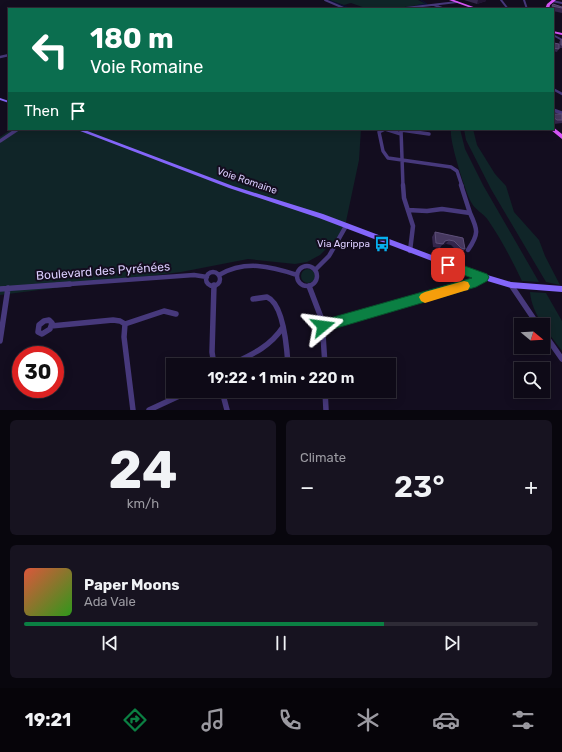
<!DOCTYPE html>
<meta charset="utf-8">
<style>
:root{--surface:#0e0a17;--page:#171320;--text:#f1f3f6;--muted:#9b9aa1;--line:#2e2b36;--accent:#0b8043}
body{margin:0;font-family:Rubik,sans-serif;background:var(--page);color:var(--text);height:100vh;display:flex;flex-direction:column;font-size:15px;white-space:nowrap}
*{box-sizing:border-box;margin:0}
p{font-size:13px;color:var(--muted)}
.icon{flex:none;width:22px;height:22px;fill:none;stroke:currentColor;stroke-width:2;stroke-linecap:round;stroke-linejoin:round}
.map{position:relative;height:410px;overflow:hidden}
.drawer{display:flex;flex-direction:column;gap:10px;padding:10px;background:#08060d;flex:1}
.drawer>*{flex:none}
.banner{position:absolute;left:8px;top:8px;width:546px;height:122px;border-radius:0px;box-shadow:0 2px 10px #0003,0 0 0 1px var(--line);background:#0b6e4f;color:#fff;overflow:hidden}
.needle{width:26px;rotate:108deg}
.tools{position:absolute;left:514px;top:318px;display:grid;gap:8px}
.tools a{display:grid;place-items:center;width:36px;height:36px;border-radius:0px;background:var(--surface);box-shadow:0 2px 10px #0003,0 0 0 1px var(--line);font-size:20px}
.speed{position:absolute;left:12px;top:346px;display:flex;gap:8px;font-size:20px;font-weight:700;text-align:center}
.speed>*{display:grid;place-content:center;width:52px;height:52px;border-radius:50%;background:var(--surface);box-shadow:0 2px 10px #0003,0 0 0 1px var(--line);line-height:1}
.speed .limit{border:6px solid #d22;background:#fff;color:#111}
.pin{position:absolute;display:grid;place-items:center;width:34px;height:34px;color:#fff;margin:-17px;border-radius:8px;box-shadow:0 2px 6px #0006}
.me{position:absolute;width:44px;margin:-22px;rotate:74deg;stroke-linejoin:round;filter:drop-shadow(0 0 3px #0008)}
.turn{display:flex;align-items:center;gap:14px;height:84px;padding:0 16px;font-size:18px}
.turn .icon{width:52px;height:52px;stroke-width:2.5}
.turn b{display:block;font-size:28px;line-height:34px}
.then{display:flex;align-items:center;height:38px;padding:0 16px;background:#0003;gap:8px;font-size:15px}
.big{font-size:30px;font-weight:600;line-height:1.1}
.drawer .tile{flex:1;display:flex;flex-direction:column;justify-content:center;gap:6px;min-width:0;padding:0 14px;border-radius:6px;background:var(--page)}
.drawer .dial{align-items:center;gap:0}
.dial b{font-size:52px;line-height:1}
.song{display:flex;align-items:center;gap:12px}
.cover{width:48px;height:48px;border-radius:6px;background:linear-gradient(135deg,hsl(10 70% 55%),hsl(110 70% 35%))}
.played{height:4px;border-radius:2px;background:linear-gradient(90deg,var(--accent) 70%,var(--line) 70%)}
.keys{display:flex;justify-content:space-around;direction:ltr}
.heat{display:flex;justify-content:space-between;align-items:center;font-size:22px;direction:ltr}
.drawer .tiles{flex:1;display:grid;gap:10px;grid-template-columns:1fr 1fr}
.tile:last-child{grid-column:span 2}
.trip{position:absolute;left:166px;top:358px;width:230px;height:40px;border-radius:0px;background:var(--surface);box-shadow:0 2px 10px #0003,0 0 0 1px var(--line);font-weight:600;line-height:40px;text-align:center}
.tabs{display:flex;height:64px;justify-content:space-around;align-items:center;background:#060409;color:var(--muted)}
.tabs .icon{width:28px;height:28px}
.tabs .selected{color:var(--accent)}
.tabs b{font-size:18px;color:var(--text)}
.map>svg:first-child{display:block}
</style>
<div class="map">
<svg width="562" height="410" viewBox="0 0 562 410">
<rect width="100%" height="100%" fill="#130d1f"/>
<path fill="#102528" d="M329 0H418L426 4 390 9H368L351 3 344 5Z
M12 129H361L359 160 344 231 320 255 307 262 295 264 248 259 181 272 0 295V137Z
M451 129H460L465 149 483 185 539 282 522 281C512 260 501 239 488 220 483 213 475 210 471 202 465 190 449 141 451 129Z
M464 129H473L477 145 495 174 506 186 514 212 539 240 545 256 560 285 546 282 491 189 466 140Z
M301 276a7 7 0 1 1 14 0a7 7 0 1 1-14 0Z
M530 292 546 293 562 321V351C549 333 532 315 530 292Z"/>
<g fill="none" stroke-linecap="round" stroke-linejoin="round">
<path stroke="#0a133a" stroke-width="1" d="M328 0 352 9
M418 5 427 4 421 0"/>
<path stroke="#47397c" stroke-width="2" d="M325 0 346 9
M501 0 508 9
M524 0 527 9
M552 1 562 3
M434 5 445 9
M397 9 457 2
M553 35 562 40"/>
<path stroke="#47397c" stroke-width="2.5" d="M0 57 9 55
M553 89 562 94"/>
<path stroke="#47397c" stroke-width="3.5" d="M553 110 562 113
M401 134 385 129 379 132 383 151 388 158 451 167 457 171 462 186
M0 141 18 129
M403 186 401 130 429 134"/>
<path stroke="#47397c" stroke-width="4.5" d="M403 185 404 198 413 226 410 251
M461 185 470 213
M408 210 427 211 442 209 470 213C478 230 479 234 468 250
M297 276a10 10 0 1 1 20 0a10 10 0 1 1-20 0Z
M315 270 329 256 346 226
M206 279a7 7 0 1 1 14 0a7 7 0 1 1-14 0Z
M219 275C245 260 270 266 297 275
M56 285 194 275 207 277
M467 285 476 282 483 277"/>
<path stroke="#47397c" stroke-width="5.5" d="M214 285 212 352 214 365
M511 285 538 325
M309 286 322 320 325 365
M0 289 70 284
M253 299 267 297C284 304 287 349 288 365
M49 320 52 323 50 329 42 334 38 332 39 325 44 321Z
M125 324 164 311 176 314
M51 326 113 320 120 321 125 324 124 337 133 410
M323 326 470 284
M543 332 562 359
M0 341 8 288
M230 365C251 355 270 347 283 327
M222 391 227 410
M325 391 326 410
M149 410 190 391"/>
<path fill="#8466fa" fill-rule="evenodd" d="M0 98 9 101V103L0 100Z
M75 129H82L233 186 323 214 474 271 511 282 562 286V292L511 288 474 277 319 218 229 188Z"/>
<path fill="#d956fa" fill-rule="evenodd" d="M449 0H454L479 9H474Z
M552 0H556L550 5 549 9H545L547 4Z
M553 31 562 33V35L553 33Z
M553 127 562 134V139L551 130 550 129H553Z"/>
</g>
<path fill="#34264c" d="M464 0H486V1L477 4Z
M553 4 562 7V13L553 11V9H550Z
M561 39 562 40V48H559L557 52 553 51 554 43 559 44V42Z
M553 114H562V123L554 124 553 123Z
M435 232 463 238 465 249 462 253 458 252 451 245 446 244 442 245 440 248 433 247 432 237Z"/>
<path fill="#201532" d="M478 0H486V1L477 4Z
M449 240 446 244 442 245 445 241Z"/>
<path fill="#46385f" stroke="#5d4f78" d="M553 4 562 7V8L552 6Z
M561 39 562 40V45H561Z
M554 43 559 44V49L553 48Z
M553 114H562V120H557L553 117Z
M435 232 463 238 465 249 461 248 454 241 449 240 445 241 443 244 436 243Z"/>
<path fill="#0b8043" stroke="#07532c" d="M448 260 487 274 489 277 487 281 476 287 323 332 319 330 317 326 319 322 323 320 472 278 444 268 442 265 444 262Z"/>
<path fill="#f59e0b" d="M464 281 468 282 470 286 468 290 464 291 425 303 421 301 419 297 421 294 425 292Z"/>
<defs>
<g id="bus-bare" transform="scale(1.2)"><path d="M-5-6H5V4H4V6H2V4H-2V6H-4V4H-5ZM-3.5-4V0h7V-4ZM-3.5 1.2v1.5H-2V1.2ZM2 1.2v1.5H3.5V1.2Z" fill="#07afee" stroke="#130d1f" stroke-width="2.5" paint-order="stroke"/></g>
</defs>
<g fill-rule="evenodd">
<use href="#bus-bare" x="382" y="244"/>
</g>
<g text-anchor="middle" dominant-baseline="central" stroke-width="4" stroke-linejoin="round" paint-order="stroke">
<g font-size="10" fill="#daccfd" stroke="#130d1f">
<text transform="translate(247 181) rotate(19)">Voie Romaine</text>
</g>
<g font-size="10" fill="#daccfd" stroke="#130d1f" text-anchor="end">
<text x="370" y="244">Via Agrippa</text>
</g>
<g font-size="12" fill="#daccfd" stroke="#130d1f">
<text transform="translate(103 271) rotate(-4)">Boulevard des Pyrénées</text>
</g>
</g>
</svg>
<div class="tools">
<a><svg class="needle" viewBox="-14 -14 28 28"><path d="M0-13l5 13h-10z" fill="#e53935"/><path d="M0 13l5-13h-10z" fill="#9b9aa1"/></svg></a>
<a><svg class="icon" aria-label="search" viewBox="0 0 24 24"><circle cx="10" cy="10" r="6"/><path d="M15 15l6 6"/></svg></a>
</div>
<div class="speed"><div class="limit">30</div></div>
<div class="pin" style="left:448px;top:265px;background:#d93025"><svg class="icon" aria-label="arrive" viewBox="0 0 24 24"><path d="M6 21V4h12l-3 4 3 4H6"/></svg></div>
<svg class="me" style="left:323px;top:326px" viewBox="-20 -20 40 40"><path d="M0-17L14 15 0 8-14 15z" fill="#0b8043" stroke="#fff" stroke-width="4"/></svg>
<div class="trip">19:22 · 1 min · 220 m</div>
<div class="banner">
<div class="turn"><svg class="icon" aria-label="left" viewBox="0 0 24 24"><path d="M17 20v-9H6M10 6l-5 5 5 5"/></svg><div><b>180 m</b>Voie Romaine</div></div>
<div class="then">Then<svg class="icon" aria-label="arrive" viewBox="0 0 24 24"><path d="M6 21V4h12l-3 4 3 4H6"/></svg></div>
</div>
</div>
<section class="drawer">
<div class="tiles">
<div class="tile dial"><b>24</b><p>km/h</p></div>
<div class="tile"><p>Climate</p>
<div class="heat"><a>−</a><b class="big">23°</b><a>+</a></div>
</div>
<div class="tile">
<div class="song"><i class="cover"></i><div><b>Paper Moons</b><p>Ada Vale</p></div></div>
<div class="played"></div>
<div class="keys"><svg class="icon" aria-label="previous" viewBox="0 0 24 24"><path d="M18 5L8 12l10 7zM5 5v14"/></svg><svg class="icon" aria-label="pause" viewBox="0 0 24 24"><path d="M8 5v14M16 5v14"/></svg><svg class="icon" aria-label="next" viewBox="0 0 24 24"><path d="M6 5l10 7-10 7zM19 5v14"/></svg></div>
</div>
</div>
</section>
<nav class="tabs">
<b>19:21</b>
<svg class="icon selected" aria-label="directions" viewBox="0 0 24 24"><path d="M12 3l9 9-9 9-9-9zM9 14v-3h6M13 9l2 2-2 2"/></svg>
<svg class="icon" aria-label="music" viewBox="0 0 24 24"><path d="M9 18V5l10-2v13"/><circle cx="6" cy="18" r="3"/><circle cx="16" cy="16" r="3"/></svg>
<svg class="icon" aria-label="phone" viewBox="0 0 24 24"><path d="M5 4h4l2 5-3 2q2 4 5 5l2-3 5 2v4C11 20 4 13 5 4z"/></svg>
<svg class="icon" aria-label="climate" viewBox="0 0 24 24"><path d="M12 3v18M4 7l16 10M4 17L20 7"/></svg>
<svg class="icon" aria-label="car" viewBox="0 0 24 24"><path d="M5 17H2v-5l4-1 3-4h7l3 4 3 1v5h-3M9 17h6M6 11h13"/><circle cx="7" cy="17" r="2"/><circle cx="17" cy="17" r="2"/></svg>
<svg class="icon" aria-label="filters" viewBox="0 0 24 24"><path d="M4 7h16M4 17h16"/><circle cx="9" cy="7" r="2"/><circle cx="15" cy="17" r="2"/></svg>
</nav>
